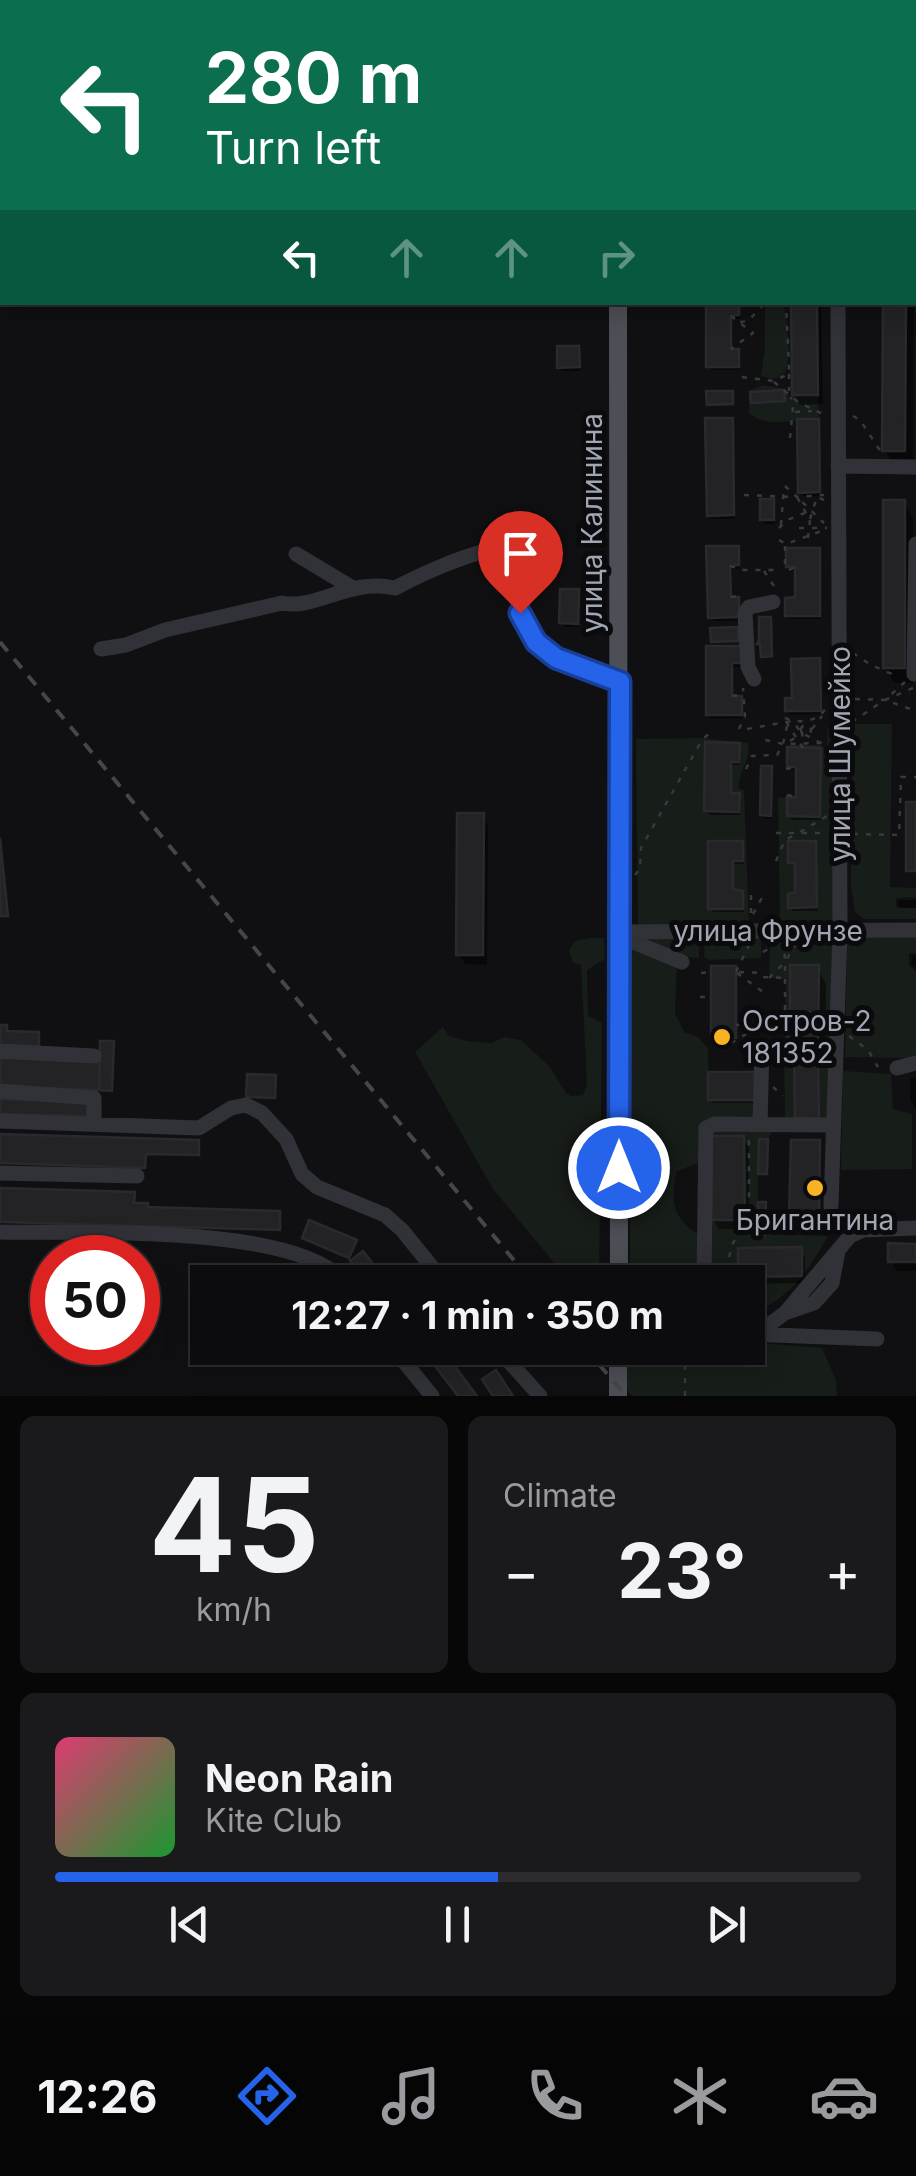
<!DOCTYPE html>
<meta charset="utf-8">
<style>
:root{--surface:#0c0c0e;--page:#1a1a1c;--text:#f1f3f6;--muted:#9a9b9e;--line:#2c2c2e;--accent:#2563eb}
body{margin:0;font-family:Inter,sans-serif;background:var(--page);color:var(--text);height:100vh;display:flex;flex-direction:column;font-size:38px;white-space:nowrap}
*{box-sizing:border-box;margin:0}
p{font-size:32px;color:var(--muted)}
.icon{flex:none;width:55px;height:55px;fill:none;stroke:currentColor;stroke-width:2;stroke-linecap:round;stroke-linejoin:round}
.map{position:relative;height:1396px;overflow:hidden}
.side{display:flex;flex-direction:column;gap:20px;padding:20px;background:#070708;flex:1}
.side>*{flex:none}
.hud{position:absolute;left:0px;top:0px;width:918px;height:305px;box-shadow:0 5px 25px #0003,0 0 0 2px var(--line);background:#0b6e4f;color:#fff;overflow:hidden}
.speed{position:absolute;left:30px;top:1235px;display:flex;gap:20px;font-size:50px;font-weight:700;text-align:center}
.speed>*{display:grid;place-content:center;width:130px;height:130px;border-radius:50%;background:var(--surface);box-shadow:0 5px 25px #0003,0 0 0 2px var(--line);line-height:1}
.speed .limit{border:15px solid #d22;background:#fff;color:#111}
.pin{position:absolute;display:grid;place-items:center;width:85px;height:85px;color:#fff;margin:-102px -42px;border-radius:50% 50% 50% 0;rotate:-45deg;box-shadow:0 0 10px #0007}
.pin .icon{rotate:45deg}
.me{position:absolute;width:110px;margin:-55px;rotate:0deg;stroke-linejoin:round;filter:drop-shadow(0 0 8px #0008)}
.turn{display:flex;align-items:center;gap:35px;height:210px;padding:0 40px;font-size:45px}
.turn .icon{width:130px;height:130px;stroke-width:2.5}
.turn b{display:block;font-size:70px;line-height:85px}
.lanes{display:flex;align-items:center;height:95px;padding:0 40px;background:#0003;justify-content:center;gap:50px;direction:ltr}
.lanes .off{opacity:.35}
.big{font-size:75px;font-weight:700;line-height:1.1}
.side .widget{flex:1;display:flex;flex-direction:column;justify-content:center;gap:15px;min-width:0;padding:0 35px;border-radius:15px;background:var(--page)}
.side .dial{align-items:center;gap:0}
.dial b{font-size:130px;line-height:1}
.song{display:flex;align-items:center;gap:30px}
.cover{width:120px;height:120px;border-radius:15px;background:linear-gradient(135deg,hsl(340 70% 55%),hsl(130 70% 35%))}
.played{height:10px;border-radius:5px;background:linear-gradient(90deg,var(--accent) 55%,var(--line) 55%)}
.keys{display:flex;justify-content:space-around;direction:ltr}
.heat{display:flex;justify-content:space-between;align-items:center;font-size:55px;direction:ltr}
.side .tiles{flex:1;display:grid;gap:20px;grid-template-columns:1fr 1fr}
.widget:last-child{grid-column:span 2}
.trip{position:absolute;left:190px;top:1265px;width:575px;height:100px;border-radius:0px;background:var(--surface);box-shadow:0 5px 25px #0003,0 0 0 2px var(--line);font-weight:700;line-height:100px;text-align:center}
.menu{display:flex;height:160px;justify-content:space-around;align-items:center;background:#050506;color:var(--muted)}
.menu .icon{width:70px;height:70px}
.menu .on{color:var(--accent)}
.menu b{font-size:45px;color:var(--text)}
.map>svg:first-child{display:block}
</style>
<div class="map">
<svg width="916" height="1396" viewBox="0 0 916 1396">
<rect width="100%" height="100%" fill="#101012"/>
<path fill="#171d18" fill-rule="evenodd" d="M765 303H782C788 314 791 358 786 370 783 377 779 377 773 379L761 376 765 350Z
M763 385 786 389 790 398 792 395H818L819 419C797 419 766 429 749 413V391Z
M853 724H892L890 887 916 888V897L896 898V907L916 908V919H864L855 912 851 887Z
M828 727H838L837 924 780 925 778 798 787 797V816H820L821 748 787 747 788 745H821L827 750ZM788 841H816L817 907H788V894H795L794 863 788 862Z
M701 738 748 743C752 761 737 771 739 789L744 790 749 927 638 926 636 739ZM706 742 739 743V761L731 762V793H740L739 812 705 811ZM709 841H743L733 861V891L708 908Z
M770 936 835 937 830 1035 822 1047 789 1046 785 1037 786 979 769 978ZM791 965 817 1040 790 1039Z
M847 936 916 937V953H909V966L916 967V1058L845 1057Z
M761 937V958L709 960 704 957 705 938Z
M590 938H604L605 959 587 970 588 1016 602 1023 599 1282H570L493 1189 415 1052 443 1027 449 1036 467 1041 492 1043 504 1037 521 1040 550 1067 566 1093 571 1096 583 1095 587 1084 581 965 573 963 569 950 575 941Z
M699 938V958L677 957 675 1013 684 1032 698 1037 708 1048V1099L755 1100 756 1126 775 1127 768 1139H759L757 1234 828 1236C807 1273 788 1300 748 1316V1282H630L629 939ZM711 1136H744L745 1219ZM704 1161V1237C674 1223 669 1202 677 1171Z
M790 1053H828L831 1064 830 1119 791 1123 785 1117 784 1055Z
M843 1071 891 1074 893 1109 912 1114V1169L841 1170Z
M748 1342 822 1348 836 1380 837 1396H632L625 1388 626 1357 644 1348H748Z"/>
<path fill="#0007" d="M547 0H580L581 2H547Z
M915 104 916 105V275H915Z
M709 302 740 305V319H732V352L740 356V370H711L709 366Z
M793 302H821L823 404 800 405 795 395Z
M885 302H914L913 466H894L885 450Z
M578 348 581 371H562L560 367Z
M731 421 735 519H711L709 515Z
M817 421 821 496H803L800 492Z
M773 501 775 524H765L763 520Z
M904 503 913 518V683H894L885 667Z
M737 548 740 569H731L732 600H737L740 604V621H713L709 549Z
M819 551 821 619H790L788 615 798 600V571H791L788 566Z
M577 592 579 627H564L562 622Z
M709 648 742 653 743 667H733V699H740L743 703V718L711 719 709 714Z
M819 661 822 714 790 715 787 710Z
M738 745 740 765H732V795H738L741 800 740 815H709L707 811Z
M819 750 821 820H792L789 816 798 800V771L792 770 789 766Z
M771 768 772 819H765L762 815Z
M482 815 488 826 487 965 465 964 459 954Z
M741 843 744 864H734V894H742L744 898V912H713L711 908Z
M815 843 818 911H793L790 907 798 893 797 866 790 862Z
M898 900H916V908H899Z
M912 955H916V971L911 967Z
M734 968 737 1041H716L714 1037Z
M817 968 826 984 825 1054H815L819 1062 820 1124 803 1058 792 1039Z
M910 1078H916V1110L910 1099Z
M756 1079V1103H713L710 1099Z
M0 1136 198 1143V1156L145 1154V1168L0 1164Z
M743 1138 749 1148V1229H719L713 1219Z
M819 1143 820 1221 794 1220 792 1216Z
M0 1190 134 1205 148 1210 279 1215V1231L0 1223Z
M916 1246V1271H897L891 1261Z
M800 1250 805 1257V1283L748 1284 741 1276Z
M418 1348H432L423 1354Z"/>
<path fill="#232326" stroke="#2a2a2e" stroke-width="2.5" d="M706 302H739V315L731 316V349H739V367H706Z
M791 302H817L818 395H792Z
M883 302H906L905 451H882Z
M557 346H579L580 367 557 368Z
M784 390 785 401 751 403 750 392Z
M706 391H733V404L707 405Z
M705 418H733L734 515 707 516Z
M797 419H819L820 492 798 493Z
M760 499H774V520H760Z
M883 500H905V668H883Z
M706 546H739V565L730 566 731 597H739V617L708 618Z
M786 548H820V616H785V598L795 597V567H786Z
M560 589H579L578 624 559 623Z
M759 617H771L772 656 761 657 760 644H757L759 640Z
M738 627V641L711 642 710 628Z
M706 646H741L742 663H732V696H742V715H706Z
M820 658 821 711H785V698H792L791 659Z
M705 742 740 743 739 762H731V793H740L739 812 704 811Z
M787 747 821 748 820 817 787 816V797H796V767H787Z
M761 766H772L771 816 760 815Z
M906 802H916V871H906Z
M457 813H484L483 955H456Z
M0 838 8 916H0Z
M708 841H743V861H733V889L743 891V909H708Z
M788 841H816L817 907 788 908V894L795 892V863H788Z
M790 965H819L818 1040 790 1039Z
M711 966H736V1038L711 1037Z
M0 1025H7V1031L39 1032V1047L0 1046Z
M100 1041H114L112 1091 99 1090Z
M794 1055H818L819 1120 795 1121Z
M0 1058 100 1061 99 1090 0 1087Z
M708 1072H755V1100H708Z
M247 1074 276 1075 275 1098 246 1097Z
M0 1099 88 1101 87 1116 0 1114Z
M0 1134 199 1140V1155L146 1154 145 1168 0 1163Z
M711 1136H744L745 1220H711Z
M759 1139H768L767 1174H758Z
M791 1140H820L819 1217H789Z
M0 1188 135 1192 134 1203H148V1207L280 1211V1230L0 1222Z
M758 1202H766L765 1235H757Z
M309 1220 357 1240 349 1258 302 1238Z
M888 1243 916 1244V1262H888Z
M802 1247V1276L738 1277V1248Z
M363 1251 387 1282H366L350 1261Z
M445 1353 477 1396H458L432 1362Z
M496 1370 513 1396H493L482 1379Z"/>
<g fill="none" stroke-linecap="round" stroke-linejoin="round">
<path stroke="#37393e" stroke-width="2.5" stroke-dasharray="5 8" stroke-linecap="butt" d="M915 5 916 4
M915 33H916
M915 87 916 88
M731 316 753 333 731 349
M740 322 748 321 766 302
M789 374V391
M742 377 773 381 787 375 789 368 786 302
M774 382 798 402 825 415
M795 412 812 411
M853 416 860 420 881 452
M790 438 793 407 791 397
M785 486 797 497 824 495
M744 495 797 497
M810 519 817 497 824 500
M781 525 784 487
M779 528 787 520 805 513
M799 528H827
M808 538 810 520 797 497 824 523
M779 540 786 544 827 529
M785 546V570
M730 566 744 570H779
M789 570 795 567
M764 571 776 589
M731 597 744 596
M853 653 871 665 899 677
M913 688 885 700 916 711
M732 696 744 694
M855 699 885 700 905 682
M852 722 883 701
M801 730a5 5 0 1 1 10 0a5 5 0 1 1-10 0Z
M787 726 783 744 821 743 827 749
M739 729 745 716 743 688
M747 729 792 721 802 733 821 743
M812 729 822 716
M790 741 802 733 803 741
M803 748 783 717C797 724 817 723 826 708
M746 769 752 756 777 755 783 744 761 739
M786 769 796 767
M787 795 796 797
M800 832 827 816
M776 833H825
M853 834 899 835 901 777H916
M776 861 785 840 793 836
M635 875 640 869 641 848 702 740 714 729
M751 895V920
M753 914 764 894
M763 952 775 945
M736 972 750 943
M739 972 763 973
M701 973 711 972
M737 973 763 992
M763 977 786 978
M769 978 785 962 784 943
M700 997H711
M736 1025H785
M781 1025 790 1042 807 1049
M849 1036 868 1050 878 1067
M721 1043 722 1037
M731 1043 761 1025
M785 1049V962L796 943
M773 1087 783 1096
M722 1282 733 1243 749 1218V1140
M685 1396V1362L689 1348"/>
<path stroke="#313237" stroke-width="15" d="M286 0V2
M410 0V2
M765 2V0
M860 2V0
M915 56H916
M0 261H2
M915 270H916
M838 466 916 467
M296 554 351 587
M101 649 126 645 165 630 282 603C318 610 347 578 395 588 416 577 488 542 510 550 512 551 522 558 523 560L516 592 520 613 536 642 556 658 620 682
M914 674 916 544
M754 679 748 667 745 613 749 607 773 602
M619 932 916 930
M619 936 682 962
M0 1051 94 1056
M897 1068 916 1063
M0 1091 94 1098V1124
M0 1121 199 1128 231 1108 246 1105 262 1113 286 1139 302 1174 317 1187 385 1215 402 1230 444 1282
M760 1124 762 1047
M0 1173 137 1176
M831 1206 840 931 838 302
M0 1232C77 1234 296 1223 344 1282
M704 1282 706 1128 715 1124 832 1125
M785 1313 850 1236 863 1230 916 1228
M751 1334 877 1339
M756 1334 785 1313 814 1303 832 1283 838 1251
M393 1348 432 1396
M497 1348 540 1396"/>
<path stroke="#4d4f56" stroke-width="18" d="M621 2 622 0
M618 302 619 1282
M618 1396V1348"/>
<path stroke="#44464c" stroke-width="4" stroke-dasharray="12 10" stroke-linecap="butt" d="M0 642 532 1282
M585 1348 626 1396"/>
</g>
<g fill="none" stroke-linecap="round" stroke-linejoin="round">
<g stroke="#184099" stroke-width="25">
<path id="route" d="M520 613 536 642 556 658 620 682 619 1168"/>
</g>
<use href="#route" stroke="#2563eb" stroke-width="18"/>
</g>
<g fill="#f7b324" stroke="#0b0b0d" stroke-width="4">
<circle cx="722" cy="1037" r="10"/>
<circle cx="815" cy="1188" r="10"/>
</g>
<g text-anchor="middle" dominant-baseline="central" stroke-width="10" stroke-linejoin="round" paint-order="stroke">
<g font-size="28" fill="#a1a6b3" stroke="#0b0b0d">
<text transform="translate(592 523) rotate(-90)">улица Калинина</text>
<text transform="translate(840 754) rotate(-90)">улица Шумейко</text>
<text x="768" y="931">улица Фрунзе</text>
</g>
<g font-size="28" fill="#a1a6b3" stroke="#0b0b0d" text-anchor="start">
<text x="742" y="1021">Остров-2<tspan x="742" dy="32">181352</tspan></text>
<text x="815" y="1220" text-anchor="middle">Бригантина</text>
</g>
</g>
</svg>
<div class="speed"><div class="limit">50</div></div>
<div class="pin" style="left:520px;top:613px;background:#d93025"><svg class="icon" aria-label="arrive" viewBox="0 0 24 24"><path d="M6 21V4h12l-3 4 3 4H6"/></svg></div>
<svg class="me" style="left:619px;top:1168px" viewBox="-20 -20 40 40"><circle r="17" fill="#2563eb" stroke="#fff" stroke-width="3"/><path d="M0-11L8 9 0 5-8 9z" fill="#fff"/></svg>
<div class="trip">12:27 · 1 min · 350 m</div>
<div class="hud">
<div class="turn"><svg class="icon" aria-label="left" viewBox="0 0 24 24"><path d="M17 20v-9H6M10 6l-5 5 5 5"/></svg><div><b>280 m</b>Turn left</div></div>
<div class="lanes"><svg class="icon" aria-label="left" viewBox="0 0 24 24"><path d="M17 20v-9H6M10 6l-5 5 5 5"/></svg><svg class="icon off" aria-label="ahead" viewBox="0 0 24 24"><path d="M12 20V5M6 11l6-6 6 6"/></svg><svg class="icon off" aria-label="ahead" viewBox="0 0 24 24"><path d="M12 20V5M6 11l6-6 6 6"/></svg><svg class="icon off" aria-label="right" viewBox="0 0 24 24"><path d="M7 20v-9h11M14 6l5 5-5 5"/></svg></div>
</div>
</div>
<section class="side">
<div class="tiles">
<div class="widget dial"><b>45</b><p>km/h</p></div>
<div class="widget"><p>Climate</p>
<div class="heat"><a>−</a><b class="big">23°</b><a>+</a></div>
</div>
<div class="widget">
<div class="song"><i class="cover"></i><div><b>Neon Rain</b><p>Kite Club</p></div></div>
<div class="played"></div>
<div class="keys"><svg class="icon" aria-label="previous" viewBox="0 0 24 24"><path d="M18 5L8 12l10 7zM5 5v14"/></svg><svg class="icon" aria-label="pause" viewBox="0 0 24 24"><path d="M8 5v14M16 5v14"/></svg><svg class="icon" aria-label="next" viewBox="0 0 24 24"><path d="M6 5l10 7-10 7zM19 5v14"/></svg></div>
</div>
</div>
</section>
<nav class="menu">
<b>12:26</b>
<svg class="icon on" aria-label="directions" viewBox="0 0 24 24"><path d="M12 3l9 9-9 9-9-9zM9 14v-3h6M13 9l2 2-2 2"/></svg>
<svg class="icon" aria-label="music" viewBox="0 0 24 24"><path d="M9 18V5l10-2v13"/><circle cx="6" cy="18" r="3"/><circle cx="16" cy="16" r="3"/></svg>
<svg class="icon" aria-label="phone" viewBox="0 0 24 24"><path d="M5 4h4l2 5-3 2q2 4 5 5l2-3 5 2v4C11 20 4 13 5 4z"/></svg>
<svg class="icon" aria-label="climate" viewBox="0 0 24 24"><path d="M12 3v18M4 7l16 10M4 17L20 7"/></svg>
<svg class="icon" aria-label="car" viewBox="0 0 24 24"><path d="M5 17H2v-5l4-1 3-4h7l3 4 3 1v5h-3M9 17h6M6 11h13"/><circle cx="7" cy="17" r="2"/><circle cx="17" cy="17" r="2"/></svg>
</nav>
